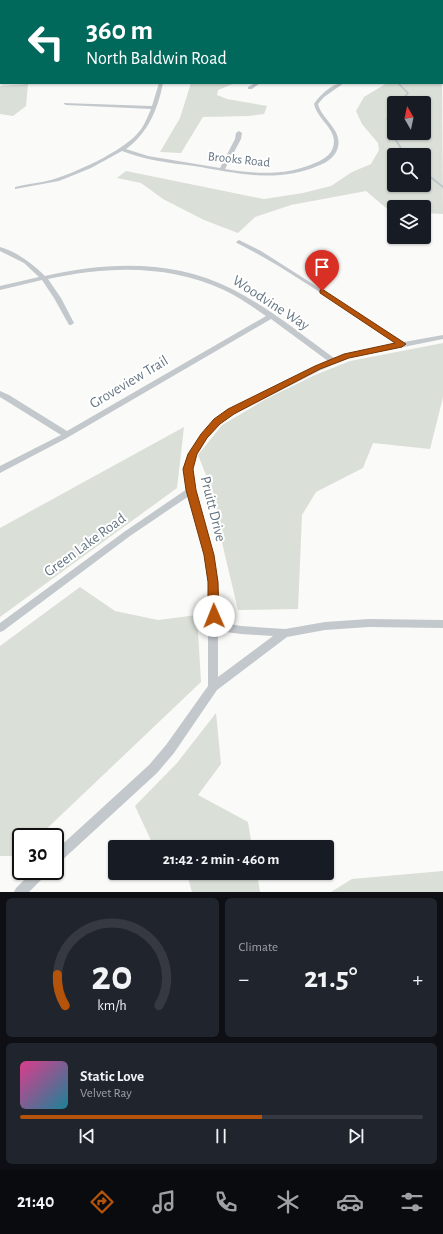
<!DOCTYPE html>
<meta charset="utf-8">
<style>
:root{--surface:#171b24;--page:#20242c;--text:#f1f3f6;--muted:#9ea1a6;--line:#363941;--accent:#b45309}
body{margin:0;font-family:"Alegreya Sans",sans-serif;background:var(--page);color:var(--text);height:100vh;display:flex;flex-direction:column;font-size:15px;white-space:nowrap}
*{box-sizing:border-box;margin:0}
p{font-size:13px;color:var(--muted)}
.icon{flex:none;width:22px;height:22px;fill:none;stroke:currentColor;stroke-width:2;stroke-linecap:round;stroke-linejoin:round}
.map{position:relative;height:892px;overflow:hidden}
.details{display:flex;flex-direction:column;gap:6px;padding:6px;background:#0d0f14;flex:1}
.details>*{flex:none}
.hud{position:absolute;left:0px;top:0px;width:443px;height:84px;box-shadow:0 1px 3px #0004;background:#00695c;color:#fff;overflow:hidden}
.needle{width:26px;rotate:351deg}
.fabs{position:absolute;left:387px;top:96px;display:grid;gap:8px}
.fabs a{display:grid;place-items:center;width:44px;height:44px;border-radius:4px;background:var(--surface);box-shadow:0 1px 3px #0004;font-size:20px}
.speed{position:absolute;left:12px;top:828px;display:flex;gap:8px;font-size:20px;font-weight:700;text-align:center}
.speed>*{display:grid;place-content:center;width:52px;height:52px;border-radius:50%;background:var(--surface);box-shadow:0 1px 3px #0004;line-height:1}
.speed .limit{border:2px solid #111;border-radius:6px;background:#fff;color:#111}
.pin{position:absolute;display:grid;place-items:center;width:34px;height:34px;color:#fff;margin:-41px -17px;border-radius:50% 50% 50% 0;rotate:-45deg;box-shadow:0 0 4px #0007}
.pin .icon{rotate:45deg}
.me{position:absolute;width:44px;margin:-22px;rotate:359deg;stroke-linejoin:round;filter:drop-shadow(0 0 3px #0008)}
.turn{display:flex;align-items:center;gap:14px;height:84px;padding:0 20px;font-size:18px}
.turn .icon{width:52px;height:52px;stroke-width:2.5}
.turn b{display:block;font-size:28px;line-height:34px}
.big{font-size:30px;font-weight:700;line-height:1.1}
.details .widget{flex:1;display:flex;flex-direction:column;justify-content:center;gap:6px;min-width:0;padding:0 14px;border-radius:6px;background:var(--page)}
.details .dial{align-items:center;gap:0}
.dial svg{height:104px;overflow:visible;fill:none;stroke:var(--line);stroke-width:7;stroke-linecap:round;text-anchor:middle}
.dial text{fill:var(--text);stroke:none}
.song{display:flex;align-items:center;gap:12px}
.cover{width:48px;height:48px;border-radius:6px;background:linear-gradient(135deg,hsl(330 70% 55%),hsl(190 70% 35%))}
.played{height:4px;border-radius:2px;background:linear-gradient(90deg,var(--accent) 60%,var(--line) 60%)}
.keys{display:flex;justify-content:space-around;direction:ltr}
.heat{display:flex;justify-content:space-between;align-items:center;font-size:22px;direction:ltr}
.details .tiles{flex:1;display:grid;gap:6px;grid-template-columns:1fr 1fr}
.widget:last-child{grid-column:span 2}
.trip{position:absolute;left:108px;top:840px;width:226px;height:40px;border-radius:4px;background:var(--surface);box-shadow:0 1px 3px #0004;font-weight:700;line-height:40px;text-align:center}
.dock{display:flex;height:64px;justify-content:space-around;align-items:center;background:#090b0e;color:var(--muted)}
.dock .icon{width:28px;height:28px}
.dock .selected{color:var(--accent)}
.dock b{font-size:18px;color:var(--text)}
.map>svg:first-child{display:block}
</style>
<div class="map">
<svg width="443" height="892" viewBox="0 0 443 892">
<rect width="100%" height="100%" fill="#fafaf8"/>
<path fill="#dadfd7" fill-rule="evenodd" d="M442 66 443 214 424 213V207H394V213H392L366 191 291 205 255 217 238 233 204 220 163 199 141 183 117 178 126 171 264 199 303 193 331 186 352 172 371 164 379 150 378 143 362 124 356 111 364 97 387 83H442ZM394 103H424V133H394ZM394 155H424V185H394Z
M191 83H235L218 90 217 95 227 99 267 106 264 114 249 116 203 117 181 153 160 152 180 118Z
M28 84 26 106 13 116 0 114V86Z
M443 343V397L430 449 373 443 363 468 316 492 302 515 298 609 238 610 206 475 198 455 222 425 266 399 315 375 350 361Z
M184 427 177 488 0 617V528Z
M80 587 115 611 158 620 197 615 201 682 38 837H21V853L18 856H0V646Z
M216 713 221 764 198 795 248 822 252 847H154L135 806 177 763Z
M443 871V892H331L352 879Z
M182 873H257L260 892H192L188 878Z"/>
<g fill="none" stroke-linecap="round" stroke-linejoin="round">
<path stroke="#bbc7cb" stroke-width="1.5" d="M208 1 210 0
M398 83 408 93 400 103
M394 110 387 119 396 141"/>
<path stroke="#bbc7cb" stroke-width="2" d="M396 140 405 155
M424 172 443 187"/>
<path fill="#c3c8cc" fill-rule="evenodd" d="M291 0H295L296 1H292Z
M442 26H443V28H442Z
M0 30H1V32H0Z
M0 67H1V69H0Z
M159 83H163C158 109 148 133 126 149L148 156 220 168 235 139 236 133 239 131 242 133 241 139 225 169C256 174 286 176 315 163 325 159 334 153 334 141 334 128 317 118 314 104 320 95 332 83 344 83L324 97 318 104C322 120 342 129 338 147 336 156 328 162 320 165 277 184 237 173 194 166 169 163 145 160 122 151L91 168 59 181 15 189V187C27 184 39 183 51 180 75 173 121 152 137 134 144 127 147 118 151 109L66 105 64 104V103L152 106Z
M255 83H260L252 89H248V87Z
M239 240 261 251 404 342 443 335V339L349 358 321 370 234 414 220 424 207 438 197 454 192 469 195 490 209 537 218 582V622L241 626 285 629 325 622 369 619 443 620V628L369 627 325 630 287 637 217 690 174 753 157 773 59 863 55 865V851L149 765 166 745 208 686V582L201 537 189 496 130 536 3 631 0 632V623L124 532 187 489C186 483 184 476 184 470 185 448 212 422 228 410L328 361 271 319 65 439 0 473V466L61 435 0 397V391L9 395 67 431 266 316C253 307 239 297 224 290 168 264 107 266 48 279L61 298 74 323 71 325H69L54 298 42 280 0 290V286L39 277 24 263 0 251V247C17 252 32 263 45 276 107 262 173 259 232 289 268 307 301 334 334 358L347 354 397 344C344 310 293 271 237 243L236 242ZM218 631 241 634 273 636 218 677Z
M33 871H48L46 875 29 892H14L16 888Z"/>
</g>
<path fill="#b45309" stroke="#753606" d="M322 289 406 344 402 347 349 358 320 369 234 414 220 424 207 438 197 454 193 469 196 490 214 555 218 582 219 616 218 620 214 621 210 620 208 616V582L204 555 186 490 183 469 188 454 201 434 214 419 228 409 315 366 344 354 395 343 320 293V290Z"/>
<g text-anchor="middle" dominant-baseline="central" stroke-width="4" stroke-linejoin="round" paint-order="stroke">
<g font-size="13" fill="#657683" stroke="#fff">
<text transform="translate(239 160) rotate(6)">Brooks Road</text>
</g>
<g font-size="15" fill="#657683" stroke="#fff">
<text transform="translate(271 303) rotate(33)">Woodvine Way</text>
<text transform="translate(129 382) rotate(-31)">Groveview Trail</text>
<text transform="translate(213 509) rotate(76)">Pruitt Drive</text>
<text transform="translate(85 545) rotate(-36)">Green Lake Road</text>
</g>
</g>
</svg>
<div class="fabs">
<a><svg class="needle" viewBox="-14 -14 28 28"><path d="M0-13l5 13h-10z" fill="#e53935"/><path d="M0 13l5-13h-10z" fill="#9ea1a6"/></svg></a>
<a><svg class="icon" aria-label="search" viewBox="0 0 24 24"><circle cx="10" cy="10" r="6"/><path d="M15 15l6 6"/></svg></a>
<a><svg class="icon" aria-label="layers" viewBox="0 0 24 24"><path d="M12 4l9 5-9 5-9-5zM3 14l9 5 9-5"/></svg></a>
</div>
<div class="speed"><div class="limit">30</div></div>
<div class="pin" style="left:322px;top:291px;background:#d93025"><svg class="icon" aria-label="arrive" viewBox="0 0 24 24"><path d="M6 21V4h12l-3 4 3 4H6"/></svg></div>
<svg class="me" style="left:214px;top:616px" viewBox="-20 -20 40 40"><circle r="19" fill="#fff"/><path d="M0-13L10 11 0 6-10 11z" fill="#b45309"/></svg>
<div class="trip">21:42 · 2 min · 460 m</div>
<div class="hud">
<div class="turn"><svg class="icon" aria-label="left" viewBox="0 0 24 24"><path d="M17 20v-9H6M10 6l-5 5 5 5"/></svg><div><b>360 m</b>North Baldwin Road</div></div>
</div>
</div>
<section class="details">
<div class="tiles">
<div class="widget dial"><svg viewBox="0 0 100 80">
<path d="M14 69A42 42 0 1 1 86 69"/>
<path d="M14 69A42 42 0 0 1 8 45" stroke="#b45309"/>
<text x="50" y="56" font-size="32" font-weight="700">20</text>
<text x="50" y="72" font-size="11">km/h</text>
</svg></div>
<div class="widget"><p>Climate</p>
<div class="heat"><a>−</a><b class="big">21.5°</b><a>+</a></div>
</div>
<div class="widget">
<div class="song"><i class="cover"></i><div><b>Static Love</b><p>Velvet Ray</p></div></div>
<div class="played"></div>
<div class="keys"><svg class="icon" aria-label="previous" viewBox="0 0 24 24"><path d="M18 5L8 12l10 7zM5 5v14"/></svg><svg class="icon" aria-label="pause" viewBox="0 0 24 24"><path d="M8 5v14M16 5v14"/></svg><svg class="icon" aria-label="next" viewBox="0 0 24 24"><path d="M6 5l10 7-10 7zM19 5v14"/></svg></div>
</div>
</div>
</section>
<nav class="dock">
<b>21:40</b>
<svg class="icon selected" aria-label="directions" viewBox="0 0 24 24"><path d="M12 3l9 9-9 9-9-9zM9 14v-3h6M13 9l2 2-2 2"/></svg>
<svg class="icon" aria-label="music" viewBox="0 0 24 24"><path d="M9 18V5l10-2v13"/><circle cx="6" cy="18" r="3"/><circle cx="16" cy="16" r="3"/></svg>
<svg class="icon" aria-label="phone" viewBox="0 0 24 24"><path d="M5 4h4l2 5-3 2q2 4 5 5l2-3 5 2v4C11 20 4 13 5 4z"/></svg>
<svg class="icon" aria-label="climate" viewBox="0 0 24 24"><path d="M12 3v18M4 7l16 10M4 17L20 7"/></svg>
<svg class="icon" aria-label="car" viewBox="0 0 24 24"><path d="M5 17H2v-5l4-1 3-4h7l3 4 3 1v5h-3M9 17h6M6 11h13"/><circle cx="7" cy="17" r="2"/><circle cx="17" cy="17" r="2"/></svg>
<svg class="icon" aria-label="filters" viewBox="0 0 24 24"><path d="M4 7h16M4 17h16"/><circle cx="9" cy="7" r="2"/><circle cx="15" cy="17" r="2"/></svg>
</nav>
